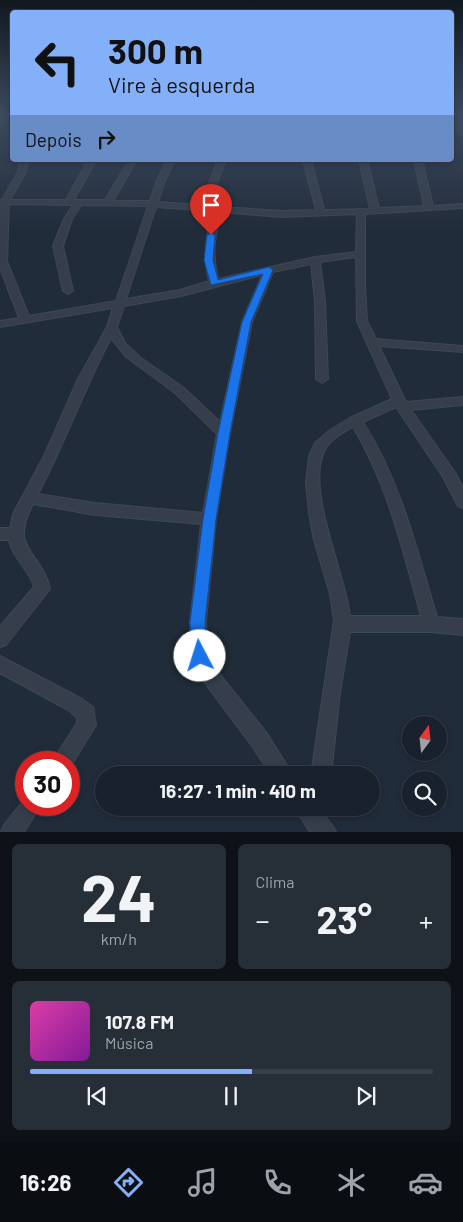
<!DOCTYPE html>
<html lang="pt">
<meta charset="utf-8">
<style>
:root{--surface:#19212c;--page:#262e38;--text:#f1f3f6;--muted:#9fa3a9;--line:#373e48;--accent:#83b0f8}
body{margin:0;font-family:Barlow,sans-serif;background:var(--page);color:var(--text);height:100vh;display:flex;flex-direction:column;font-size:19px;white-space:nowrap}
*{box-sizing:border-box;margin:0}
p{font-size:16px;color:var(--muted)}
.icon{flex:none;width:28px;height:28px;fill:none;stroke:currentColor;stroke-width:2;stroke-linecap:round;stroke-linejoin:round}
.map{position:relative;height:832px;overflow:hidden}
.drawer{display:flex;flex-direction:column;gap:12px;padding:12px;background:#0e1218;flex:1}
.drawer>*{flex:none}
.guide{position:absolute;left:10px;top:10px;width:444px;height:152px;border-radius:5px;box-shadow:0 2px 8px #0003,0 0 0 1px var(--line);background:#83b0f8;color:#111;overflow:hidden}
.needle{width:32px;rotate:15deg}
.controls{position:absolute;left:402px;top:716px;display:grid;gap:10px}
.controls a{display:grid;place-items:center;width:45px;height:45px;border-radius:50%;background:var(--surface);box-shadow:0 2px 8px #0003,0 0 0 1px var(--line);font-size:25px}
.speed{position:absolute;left:15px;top:751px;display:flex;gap:10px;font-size:25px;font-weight:700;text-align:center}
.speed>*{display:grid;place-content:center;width:65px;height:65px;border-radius:50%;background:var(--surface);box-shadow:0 2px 8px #0003,0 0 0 1px var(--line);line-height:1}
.speed .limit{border:8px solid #d22;background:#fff;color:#111}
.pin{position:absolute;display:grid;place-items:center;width:42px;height:42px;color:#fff;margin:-51px -21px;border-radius:50% 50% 50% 0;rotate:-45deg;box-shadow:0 0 5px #0007}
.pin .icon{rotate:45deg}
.me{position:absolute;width:55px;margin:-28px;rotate:355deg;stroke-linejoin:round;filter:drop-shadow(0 0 4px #0008)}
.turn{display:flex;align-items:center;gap:18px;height:105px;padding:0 15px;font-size:22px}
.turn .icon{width:65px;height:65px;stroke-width:2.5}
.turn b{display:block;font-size:35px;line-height:42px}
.then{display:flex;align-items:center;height:48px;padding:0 15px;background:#0003;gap:10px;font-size:19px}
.big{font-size:38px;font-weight:700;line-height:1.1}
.drawer .tile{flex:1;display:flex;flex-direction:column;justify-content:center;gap:8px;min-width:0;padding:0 18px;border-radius:8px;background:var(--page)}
.drawer .dial{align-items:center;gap:0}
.dial b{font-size:65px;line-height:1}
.song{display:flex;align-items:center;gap:15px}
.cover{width:60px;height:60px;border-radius:8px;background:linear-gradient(135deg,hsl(320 70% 55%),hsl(290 70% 35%))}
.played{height:5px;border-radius:2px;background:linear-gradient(90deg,var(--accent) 55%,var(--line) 55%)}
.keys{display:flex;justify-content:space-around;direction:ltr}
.heat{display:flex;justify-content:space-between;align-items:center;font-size:28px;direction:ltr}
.drawer .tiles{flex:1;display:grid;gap:12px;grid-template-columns:1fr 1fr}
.tile:last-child{grid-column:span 2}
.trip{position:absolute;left:95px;top:766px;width:285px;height:50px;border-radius:25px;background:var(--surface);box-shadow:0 2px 8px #0003,0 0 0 1px var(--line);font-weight:700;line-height:50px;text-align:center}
.dock{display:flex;height:80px;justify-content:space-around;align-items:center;background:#0a0d12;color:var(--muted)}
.dock .icon{width:35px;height:35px}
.dock .active{color:var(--accent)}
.dock b{font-size:22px;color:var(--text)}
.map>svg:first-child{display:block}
</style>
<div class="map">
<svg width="463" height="832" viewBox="0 0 463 832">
<rect width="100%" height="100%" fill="#212c3a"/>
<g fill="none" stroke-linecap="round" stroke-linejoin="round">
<g stroke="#3e4753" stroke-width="2">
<path id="street" d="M12 114V116L0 119V115Z
M452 114H458L463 126V136L460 134Z
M20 160H28L26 172 10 200H66L88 160H96L74 200H105L129 160H137L113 201H150L157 180 167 160H175L165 180 158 202 200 205 218 160H226L208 206 281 211 316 210 303 160H311L324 210 370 209 359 160H367L379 208 424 206 414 160H422L433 206 463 204V208L365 214V287L367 321 376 339 463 346V352L379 346 406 402 463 397V405L411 410 456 474 463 488V508L458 506 443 477 396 407 363 422C401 482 417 550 437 617L463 619V635L431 632H350L340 693 331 775H311L334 620 330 594 314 540 309 513 306 482 309 456 315 443 330 430 352 417 392 399 357 321 356 257 320 262 325 301 328 379 322 383 316 379 315 301 311 264 273 272 252 322 230 433 216 519 206 622 209 655 214 667 266 732 293 775H271L252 746 202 679 191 656 190 622 201 524 95 515 33 504C8 551 42 551 50 589L6 645 0 647V626L34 587C30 570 12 558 9 540H0V528H10L13 514 44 456 78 379 107 327 113 308 0 327V321L19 318 0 268V200H2L18 172ZM9 204 73 205 64 219 53 246 63 291 68 294 73 291 63 246 72 219 81 205 148 206 116 301 29 316 7 261ZM156 207 214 211C205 235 203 256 209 281L180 290 126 299ZM222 212 281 217 357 214 356 252 315 257 218 279C212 255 214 235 222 212ZM262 275 242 322 220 422 184 388 141 358 125 343 117 327 124 306 181 296ZM111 338 125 356 175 393 217 434 203 513 95 503 38 494C65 443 84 389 111 338ZM353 427C388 485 403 551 421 616H350C346 575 303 485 326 448 331 439 344 432 353 427Z
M0 656 82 699 93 707 96 725 69 769V762H52L77 723V718L70 711 0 673Z
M26 797V805H41L24 832H1L4 825Z
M295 808H317C323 816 332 822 336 832H310Z"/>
</g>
<use href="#street" fill="#353e4a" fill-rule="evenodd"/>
</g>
<linearGradient id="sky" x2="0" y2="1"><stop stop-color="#121820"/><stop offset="0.5" stop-color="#3d4b60"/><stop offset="1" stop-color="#3d4b60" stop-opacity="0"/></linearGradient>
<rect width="463" height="230" fill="url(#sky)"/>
<path fill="#1a73e8" stroke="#114b97" d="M211 233 215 235 213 260 218 280 269 267 273 270 251 322 230 433 216 519 205 622 208 656 206 661 200 663 194 661 192 656 190 622 203 519 218 433 242 322 263 274 211 285 204 260 207 235Z"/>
</svg>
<div class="controls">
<a><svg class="needle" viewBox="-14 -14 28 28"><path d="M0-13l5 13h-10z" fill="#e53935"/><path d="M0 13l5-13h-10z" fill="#9fa3a9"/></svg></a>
<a><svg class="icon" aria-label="search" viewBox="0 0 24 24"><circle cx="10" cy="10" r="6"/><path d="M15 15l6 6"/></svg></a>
</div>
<div class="speed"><div class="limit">30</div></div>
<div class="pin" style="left:211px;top:235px;background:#d93025"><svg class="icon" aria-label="arrive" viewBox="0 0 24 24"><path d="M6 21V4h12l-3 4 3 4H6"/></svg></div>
<svg class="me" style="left:200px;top:656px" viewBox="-20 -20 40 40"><circle r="19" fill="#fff"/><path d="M0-13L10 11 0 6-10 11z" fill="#1a73e8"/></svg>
<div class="trip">16:27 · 1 min · 410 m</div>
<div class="guide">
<div class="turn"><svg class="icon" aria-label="left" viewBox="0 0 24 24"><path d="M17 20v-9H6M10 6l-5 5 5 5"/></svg><div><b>300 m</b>Vire à esquerda</div></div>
<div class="then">Depois<svg class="icon" aria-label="right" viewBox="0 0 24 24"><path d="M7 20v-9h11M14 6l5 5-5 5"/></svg></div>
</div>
</div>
<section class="drawer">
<div class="tiles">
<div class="tile dial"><b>24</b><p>km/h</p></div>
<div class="tile"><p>Clima</p>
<div class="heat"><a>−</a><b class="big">23°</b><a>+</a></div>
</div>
<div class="tile">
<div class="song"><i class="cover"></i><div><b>107.8 FM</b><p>Música</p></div></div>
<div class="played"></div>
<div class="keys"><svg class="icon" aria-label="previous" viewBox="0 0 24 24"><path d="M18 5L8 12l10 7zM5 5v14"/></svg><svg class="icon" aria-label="pause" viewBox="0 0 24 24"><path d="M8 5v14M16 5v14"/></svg><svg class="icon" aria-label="next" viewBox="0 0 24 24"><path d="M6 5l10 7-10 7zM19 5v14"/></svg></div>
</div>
</div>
</section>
<nav class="dock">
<b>16:26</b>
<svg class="icon active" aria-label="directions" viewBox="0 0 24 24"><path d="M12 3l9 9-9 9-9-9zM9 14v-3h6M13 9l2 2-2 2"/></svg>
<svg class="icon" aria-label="music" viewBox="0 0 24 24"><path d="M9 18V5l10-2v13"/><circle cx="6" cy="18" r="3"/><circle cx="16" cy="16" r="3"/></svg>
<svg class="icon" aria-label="phone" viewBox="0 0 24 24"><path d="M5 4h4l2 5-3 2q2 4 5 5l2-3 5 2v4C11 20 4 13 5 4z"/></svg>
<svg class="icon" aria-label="climate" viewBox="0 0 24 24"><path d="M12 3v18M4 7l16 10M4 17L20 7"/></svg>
<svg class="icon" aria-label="car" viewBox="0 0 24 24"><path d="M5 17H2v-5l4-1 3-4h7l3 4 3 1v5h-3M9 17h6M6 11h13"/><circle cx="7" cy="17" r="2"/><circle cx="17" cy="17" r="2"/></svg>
</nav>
